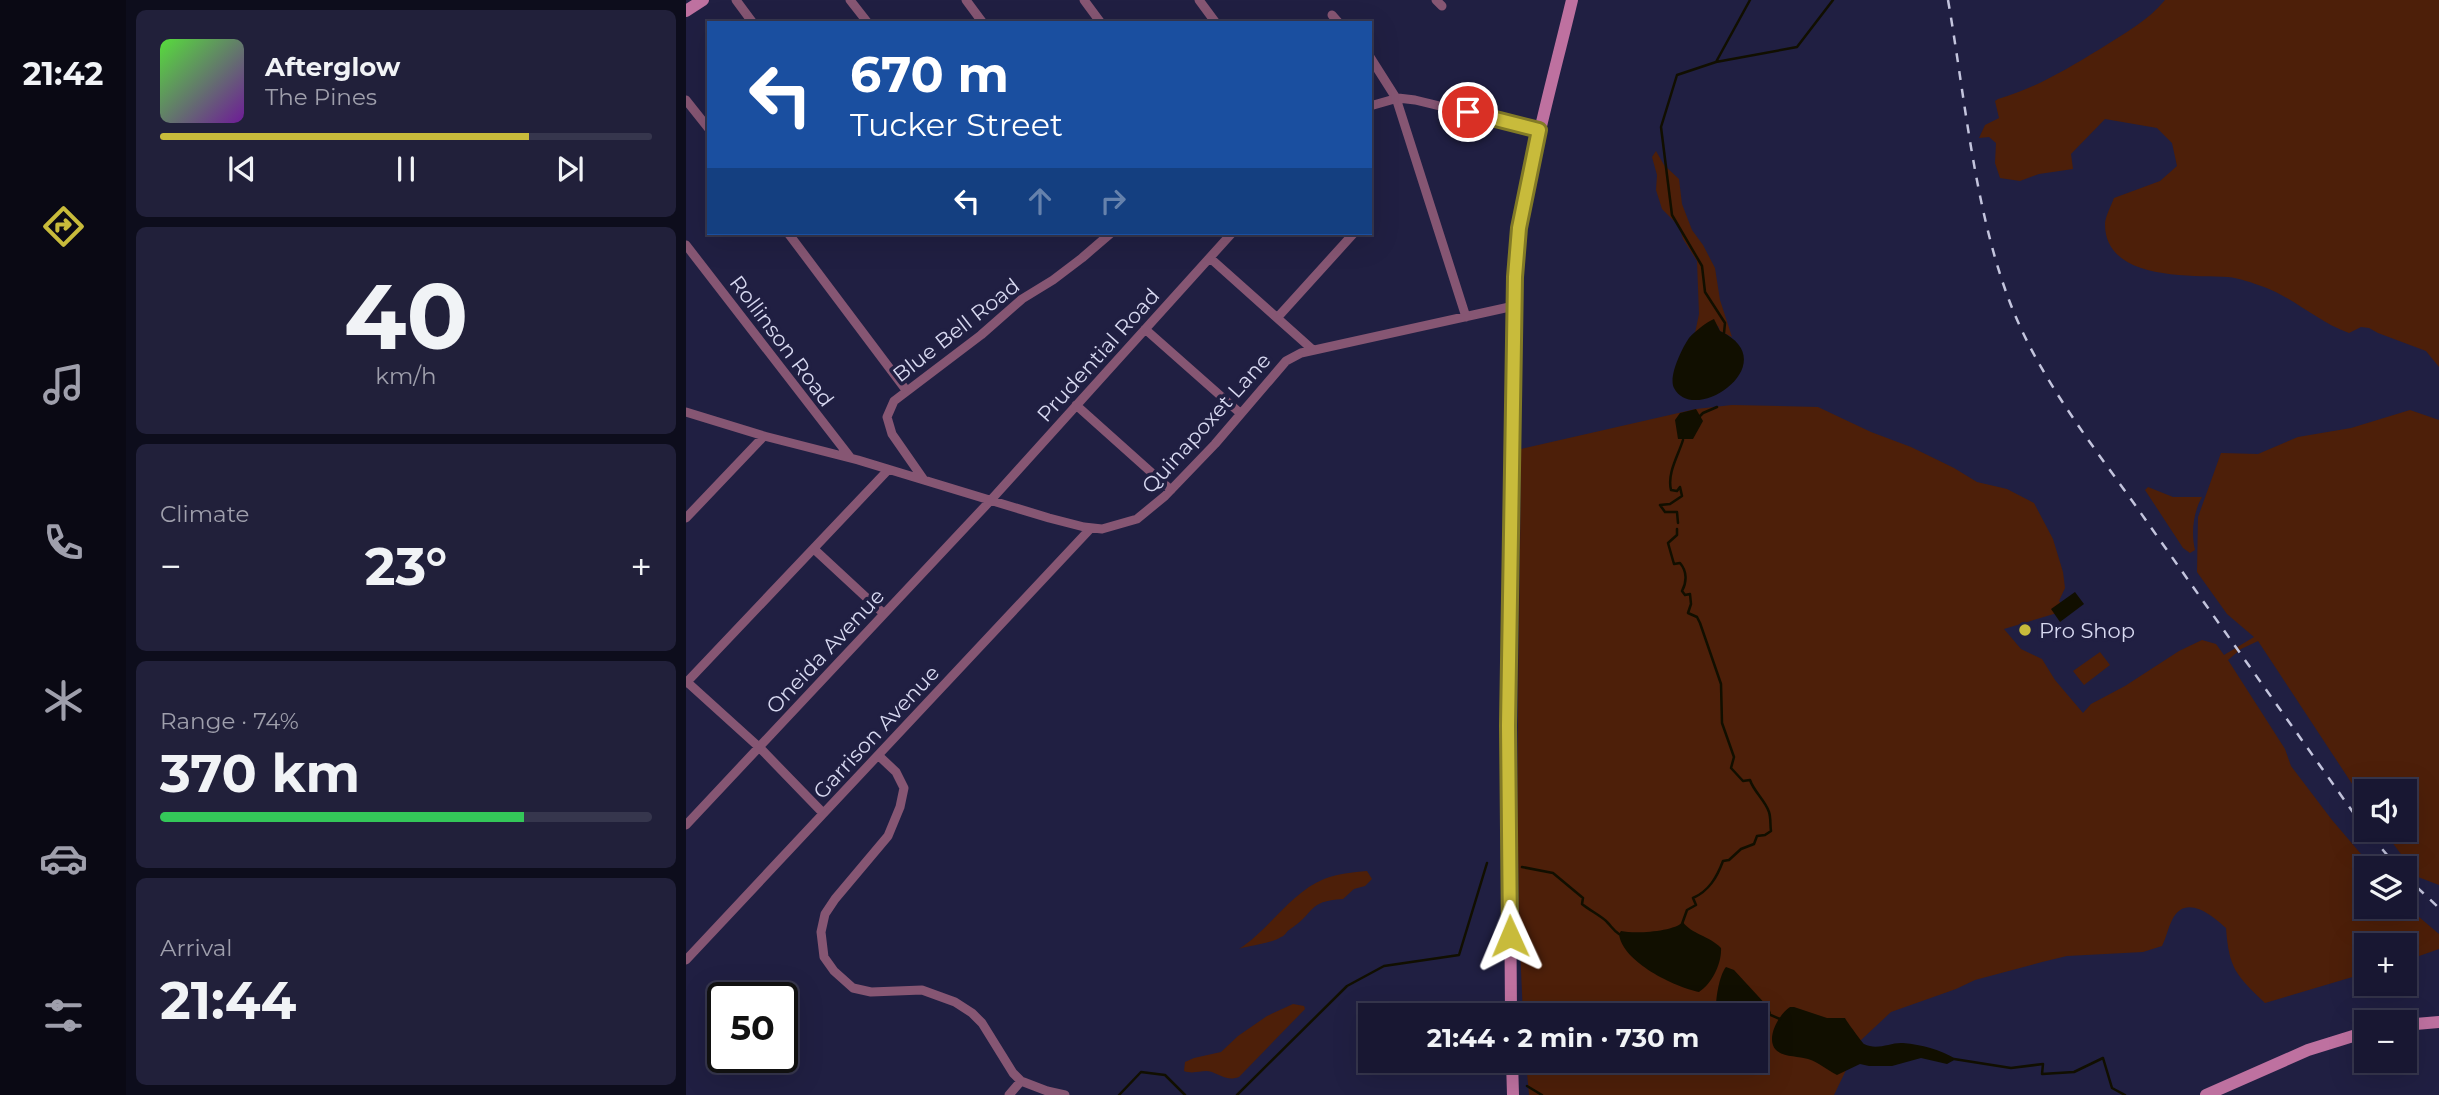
<!DOCTYPE html>
<meta charset="utf-8">
<style>
:root{--surface:#181732;--page:#21203a;--text:#f1f3f6;--muted:#9f9fac;--line:#36364d;--accent:#c8bb3b}
body{margin:0;font-family:Montserrat,sans-serif;background:var(--page);color:var(--text);height:100vh;display:flex;flex-direction:column;font-size:26px;white-space:nowrap}
*{box-sizing:border-box;margin:0}
p{font-size:23px;color:var(--muted)}
.icon{flex:none;width:38px;height:38px;fill:none;stroke:currentColor;stroke-width:2;stroke-linecap:round;stroke-linejoin:round}
.map{position:relative;flex:1;overflow:hidden}
.details{display:flex;flex-direction:column;gap:10px;padding:10px;background:#0d0d1c;width:560px}
.details>*{flex:none}
.guide{position:absolute;left:21px;top:21px;width:665px;height:214px;border-radius:0px;box-shadow:0 7px 28px #0002,0 0 0 2px var(--line);background:#1a4fa0;color:#fff;overflow:hidden}
.buttons{position:absolute;left:1668px;top:779px;display:grid;gap:14px}
.buttons a{display:grid;place-items:center;width:63px;height:63px;border-radius:0px;background:var(--surface);box-shadow:0 7px 28px #0002,0 0 0 2px var(--line);font-size:35px}
.speed{position:absolute;left:21px;top:982px;display:flex;gap:14px;font-size:35px;font-weight:700;text-align:center}
.speed>*{display:grid;place-content:center;width:91px;height:91px;border-radius:50%;background:var(--surface);box-shadow:0 7px 28px #0002,0 0 0 2px var(--line);line-height:1}
.speed .limit{border:4px solid #111;border-radius:10px;background:#fff;color:#111}
.pin{position:absolute;display:grid;place-items:center;width:60px;height:60px;color:#fff;margin:-30px;border:4px solid #fff;border-radius:50%;box-shadow:0 2px 7px #0007}
.me{position:absolute;width:77px;margin:-38px;rotate:359deg;stroke-linejoin:round;filter:drop-shadow(0 0 5px #0008)}
.turn{display:flex;align-items:center;gap:24px;height:147px;padding:0 28px;font-size:32px}
.turn .icon{width:91px;height:91px;stroke-width:2.5}
.turn b{display:block;font-size:49px;line-height:60px}
.lanes{display:flex;align-items:center;height:66px;padding:0 28px;background:#0003;justify-content:center;gap:35px;direction:ltr}
.lanes .off{opacity:.35}
.big{font-size:52px;font-weight:700;line-height:1.1}
.details .tile{flex:1;display:flex;flex-direction:column;justify-content:center;gap:10px;min-width:0;padding:0 24px;border-radius:10px;background:var(--page)}
.details .dial{align-items:center;gap:0}
.dial b{font-size:91px;line-height:1}
.song{display:flex;align-items:center;gap:21px}
.cover{width:84px;height:84px;border-radius:10px;background:linear-gradient(135deg,hsl(110 70% 55%),hsl(280 70% 35%))}
.played{height:7px;border-radius:4px;background:linear-gradient(90deg,var(--accent) 75%,var(--line) 75%)}
.keys{display:flex;justify-content:space-around;direction:ltr}
.heat{display:flex;justify-content:space-between;align-items:center;font-size:38px;direction:ltr}
.charge{height:10px;border-radius:5px;background:linear-gradient(90deg,#34c759 74%,var(--line) 0)}
.trip{position:absolute;left:672px;top:1003px;width:410px;height:70px;border-radius:0px;background:var(--surface);box-shadow:0 7px 28px #0002,0 0 0 2px var(--line);font-weight:700;line-height:70px;text-align:center}
main{display:flex;flex:1;min-height:0}
.menu{display:flex;flex-direction:column;width:126px;justify-content:space-around;align-items:center;background:#0a0914;color:var(--muted)}
.menu .icon{width:49px;height:49px}
.menu .selected{color:var(--accent)}
.menu b{font-size:32px;color:var(--text)}
.map>svg:first-child{display:block}
</style>
<main>
<nav class="menu">
<b>21:42</b>
<svg class="icon selected" aria-label="directions" viewBox="0 0 24 24"><path d="M12 3l9 9-9 9-9-9zM9 14v-3h6M13 9l2 2-2 2"/></svg>
<svg class="icon" aria-label="music" viewBox="0 0 24 24"><path d="M9 18V5l10-2v13"/><circle cx="6" cy="18" r="3"/><circle cx="16" cy="16" r="3"/></svg>
<svg class="icon" aria-label="phone" viewBox="0 0 24 24"><path d="M5 4h4l2 5-3 2q2 4 5 5l2-3 5 2v4C11 20 4 13 5 4z"/></svg>
<svg class="icon" aria-label="climate" viewBox="0 0 24 24"><path d="M12 3v18M4 7l16 10M4 17L20 7"/></svg>
<svg class="icon" aria-label="car" viewBox="0 0 24 24"><path d="M5 17H2v-5l4-1 3-4h7l3 4 3 1v5h-3M9 17h6M6 11h13"/><circle cx="7" cy="17" r="2"/><circle cx="17" cy="17" r="2"/></svg>
<svg class="icon" aria-label="filters" viewBox="0 0 24 24"><path d="M4 7h16M4 17h16"/><circle cx="9" cy="7" r="2"/><circle cx="15" cy="17" r="2"/></svg>
</nav>
<section class="details">
<div class="tile">
<div class="song"><i class="cover"></i><div><b>Afterglow</b><p>The Pines</p></div></div>
<div class="played"></div>
<div class="keys"><svg class="icon" aria-label="previous" viewBox="0 0 24 24"><path d="M18 5L8 12l10 7zM5 5v14"/></svg><svg class="icon" aria-label="pause" viewBox="0 0 24 24"><path d="M8 5v14M16 5v14"/></svg><svg class="icon" aria-label="next" viewBox="0 0 24 24"><path d="M6 5l10 7-10 7zM19 5v14"/></svg></div>
</div>
<div class="tile dial"><b>40</b><p>km/h</p></div>
<div class="tile"><p>Climate</p>
<div class="heat"><a>−</a><b class="big">23°</b><a>+</a></div>
</div>
<div class="tile"><p>Range · 74%</p><b class="big">370 km</b><div class="charge"></div></div>
<div class="tile"><p>Arrival</p><b class="big">21:44</b></div>
</section>
<div class="map">
<svg width="1753" height="1095" viewBox="0 0 1753 1095">
<rect width="100%" height="100%" fill="#201f42"/>
<path fill="#4d1f09" d="M1479 0H1753V367L1740 351 1692 333 1683 328 1675 327 1663 333C1632 322 1608 298 1578 287 1567 283 1553 278 1542 277 1504 275 1418 281 1419 223 1420 215 1425 206 1428 198L1474 181 1491 166 1486 143 1471 128 1419 119 1385 154 1387 169 1353 174 1334 181 1314 178 1309 163 1310 143 1303 137 1293 138 1299 125 1313 118 1309 101 1312 99C1350 88 1381 69 1414 49 1437 34 1462 21 1479 0Z
M970 151 978 165 993 179 996 204 1006 230 1017 245 1029 268 1034 300 1046 337 1034 331 1032 326 1021 324 1009 333 1013 314 1011 261 997 239 993 226 976 209 970 190 971 175 966 157Z
M1046 405 1132 407 1185 432 1225 447 1268 468 1291 482 1321 489 1348 503 1367 539 1377 572 1379 588 1373 601 1381 610 1318 629 1335 649 1356 659 1369 680 1397 713 1405 704 1439 686 1493 651 1516 640 1530 644 1538 655 1568 637 1541 614 1511 572 1512 517 1535 453 1572 454 1612 437 1665 428 1724 410 1753 420V885L1732 877 1697 830H1718V791H1680V805L1572 641 1555 649 1542 660 1599 749 1605 766 1646 820 1687 868H1680V906L1719 905 1753 934V949L1719 961 1718 945H1680V973L1579 1003C1550 975 1543 969 1540 928 1526 915 1499 893 1486 920 1482 928 1480 938 1476 946L1457 952 1381 956 1356 962 1289 980 1270 989 1205 1012 1174 1041 1148 1095H843L840 1061 1069 1060V1015H837C827 827 834 638 835 449L1010 409Z
M1462 487 1487 497H1516C1507 513 1505 533 1509 550L1504 553 1497 548 1459 490Z
M1414 652 1424 665 1398 685 1387 671Z
M681 871 686 879 679 886 668 889 657 899C620 901 630 913 603 930 600 932 599 936 595 937 584 944 565 945 553 949 583 930 604 893 638 879 651 874 667 872 681 871Z
M607 1004 618 1006 619 1009 553 1077C542 1081 536 1076 526 1072 517 1069 508 1075 498 1071L499 1062 508 1058 535 1052 552 1036 581 1016Z"/>
<path fill="#110f00" d="M1028 319 1034 331C1101 362 1008 427 988 388 982 377 996 348 1003 338 1008 332 1022 321 1028 319Z
M1010 409 1017 421 1007 439H992L989 420 994 413Z
M1389 592 1398 604 1374 622 1365 609Z
M997 922C1005 934 1024 936 1035 948 1036 963 1026 984 1013 992 989 987 936 962 933 934L935 931C949 934 987 932 997 922Z
M1040 967 1048 970 1083 1008 1085 1013 1077 1023 1069 1026V1015H1031C1028 1005 1033 975 1040 967Z
M1104 1007H1108L1141 1018H1159C1161 1022 1176 1042 1178 1044 1192 1051 1204 1042 1217 1043 1237 1045 1252 1049 1270 1059L1261 1064 1235 1058 1206 1066H1183L1174 1064 1151 1075C1141 1070 1132 1062 1122 1059 1113 1056 1097 1057 1090 1050 1079 1039 1093 1014 1104 1007Z"/>
<g fill="none" stroke-linecap="round" stroke-linejoin="round">
<path stroke="#110f00" stroke-width="2.5" d="M1030 62 1064 0
M1038 333 1039 323 1019 292 1016 266 986 215 975 127 991 75 1030 62 1111 47 1147 0
M1013 417 1017 413 1031 407
M992 523 991 512H979L974 505 984 504 996 496 994 487 991 491 985 490C981 473 992 456 997 440
M991 529V535L982 543 988 564 994 563C1001 571 1001 582 996 591L999 595 1004 594 1005 604 1002 613 1011 617 1014 623 1035 684 1036 723 1048 757 1045 768 1057 781 1064 780C1068 792 1079 800 1083 812 1085 818 1084 825 1085 831L1079 835 1071 836 1068 844 1055 849 1043 860 1037 861C1031 877 1023 891 1007 898L1010 905 1001 910 996 924
M836 867 867 873 897 898 896 904C903 910 917 917 921 922 926 927 927 930 933 934
M1080 1013 1094 1019
M1268 1059 1325 1068 1357 1064 1356 1074 1388 1072 1417 1058 1426 1088 1439 1095
M841 1086 856 1095
M433 1095 455 1072 479 1075 499 1095
M551 1095 661 986 698 966 773 955 801 863"/>
<path stroke="#865673" stroke-width="9" d="M50 0 67 23
M164 0 182 23
M280 0 297 23
M398 0 415 23
M513 0 530 23
M750 0 756 6
M646 15 653 23
M684 57 710 98 780 317
M0 100 23 129
M684 106 712 98 729 100 853 130
M102 233 220 390
M0 245 164 457
M524 258 627 350
M591 318 668 233
M459 329 554 413
M390 405 485 490
M0 412 78 436 172 460 363 518 398 527 416 529 451 519 479 496 529 444 600 361 615 353 828 306
M238 480 206 434 201 417 208 401 295 335 336 299 367 280 396 258 425 233
M0 518 78 436
M129 550 197 613
M0 681 74 748 137 813
M0 683 202 470
M192 755 210 772 218 788 214 807 202 836 149 899 139 914 135 932 138 957 148 971 167 988 185 992 236 990 269 1002 286 1013 296 1023 327 1073 335 1081 361 1091 379 1095
M0 825 304 501 546 233
M0 960 405 528
M323 1095 335 1081"/>
<path stroke="#be71a0" stroke-width="12" d="M0 11 17 0
M825 1015 823 726 829 277C837 183 864 92 886 0
M1718 1025 1753 1022
M826 1060 827 1095
M1520 1095 1622 1050 1680 1032"/>
<path stroke="#c3c4dd" stroke-width="2.5" stroke-dasharray="9 9" stroke-linecap="butt" d="M1262 0C1279 97 1288 207 1323 300 1353 380 1410 449 1459 519 1531 621 1604 723 1676 825L1712 868
M1718 875 1753 908"/>
</g>
<g fill="none" stroke-linecap="round" stroke-linejoin="round">
<g stroke="#827a26" stroke-width="18">
<path id="route" d="M782 112 853 130 833 228 829 277 822 726 824 936"/>
</g>
<use href="#route" stroke="#c8bb3b" stroke-width="12"/>
</g>
<circle fill="#c8bb3b" stroke="#201f42" stroke-width="2.5" cx="1339" cy="630" r="7"/>
<g text-anchor="middle" dominant-baseline="central" stroke-width="7" stroke-linejoin="round" paint-order="stroke">
<g font-size="21" fill="#d7d8f0" stroke="#201f42">
<text transform="translate(270 330) rotate(-38)">Blue Bell Road</text>
<text transform="translate(96 341) rotate(53)">Rollinson Road</text>
<text transform="translate(412 355) rotate(-48)">Prudential Road</text>
<text transform="translate(520 423) rotate(-48)">Quinapoxet Lane</text>
<text transform="translate(139 651) rotate(-47)">Oneida Avenue</text>
<text transform="translate(190 732) rotate(-47)">Garrison Avenue</text>
</g>
<g font-size="21" fill="#d7d8f0" stroke="#201f42" text-anchor="start">
<text x="1353" y="630">Pro Shop</text>
</g>
</g>
</svg>
<div class="buttons">
<a><svg class="icon" aria-label="sound" viewBox="0 0 24 24"><path d="M4 9h4l5-4v14l-5-4H4zM17 9q2 3 0 6"/></svg></a>
<a><svg class="icon" aria-label="layers" viewBox="0 0 24 24"><path d="M12 4l9 5-9 5-9-5zM3 14l9 5 9-5"/></svg></a>
<a>+</a>
<a>−</a>
</div>
<div class="speed"><div class="limit">50</div></div>
<div class="pin" style="left:782px;top:112px;background:#d93025"><svg class="icon" aria-label="arrive" viewBox="0 0 24 24"><path d="M6 21V4h12l-3 4 3 4H6"/></svg></div>
<svg class="me" style="left:824px;top:936px" viewBox="-20 -20 40 40"><path d="M0-17L14 15 0 8-14 15z" fill="#c8bb3b" stroke="#fff" stroke-width="4"/></svg>
<div class="trip">21:44 · 2 min · 730 m</div>
<div class="guide">
<div class="turn"><svg class="icon" aria-label="left" viewBox="0 0 24 24"><path d="M17 20v-9H6M10 6l-5 5 5 5"/></svg><div><b>670 m</b>Tucker Street</div></div>
<div class="lanes"><svg class="icon" aria-label="left" viewBox="0 0 24 24"><path d="M17 20v-9H6M10 6l-5 5 5 5"/></svg><svg class="icon off" aria-label="ahead" viewBox="0 0 24 24"><path d="M12 20V5M6 11l6-6 6 6"/></svg><svg class="icon off" aria-label="right" viewBox="0 0 24 24"><path d="M7 20v-9h11M14 6l5 5-5 5"/></svg></div>
</div>
</div>
</main>
